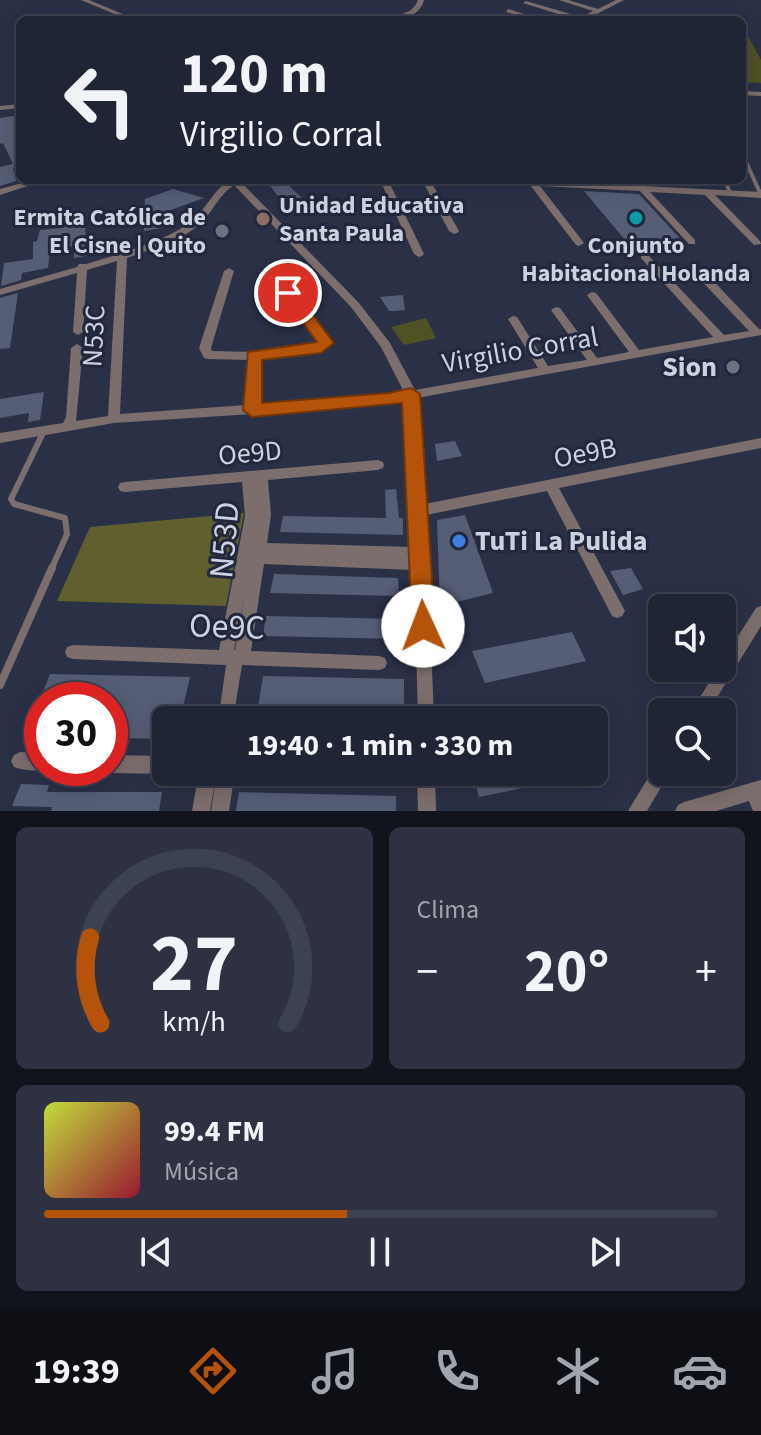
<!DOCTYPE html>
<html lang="es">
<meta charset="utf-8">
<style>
:root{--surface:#202535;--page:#2d3141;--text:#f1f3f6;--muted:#a2a5ad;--line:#3d4250;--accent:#b45309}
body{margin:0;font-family:"Source Sans 3",sans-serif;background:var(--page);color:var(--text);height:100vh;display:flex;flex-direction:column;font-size:30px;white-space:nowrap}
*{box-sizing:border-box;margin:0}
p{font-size:26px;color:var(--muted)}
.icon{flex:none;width:44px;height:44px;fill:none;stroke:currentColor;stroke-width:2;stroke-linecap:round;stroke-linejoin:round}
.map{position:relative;height:811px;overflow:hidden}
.panel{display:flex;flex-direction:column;gap:16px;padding:16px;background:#12141d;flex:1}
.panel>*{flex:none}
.guide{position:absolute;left:16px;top:16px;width:730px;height:168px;border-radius:12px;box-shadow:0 4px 20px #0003,0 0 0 2px var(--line);background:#202535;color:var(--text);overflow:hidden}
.buttons{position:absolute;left:648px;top:594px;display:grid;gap:16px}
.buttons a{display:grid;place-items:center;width:88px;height:88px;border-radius:12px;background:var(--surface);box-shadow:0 4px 20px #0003,0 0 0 2px var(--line);font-size:40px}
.speed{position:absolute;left:24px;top:682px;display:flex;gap:16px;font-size:40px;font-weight:700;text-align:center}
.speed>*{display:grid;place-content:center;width:104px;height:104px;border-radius:50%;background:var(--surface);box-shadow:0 4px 20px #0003,0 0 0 2px var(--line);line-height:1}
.speed .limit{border:12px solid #d22;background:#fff;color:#111}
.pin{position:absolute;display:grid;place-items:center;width:68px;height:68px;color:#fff;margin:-34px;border:4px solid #fff;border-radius:50%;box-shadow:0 2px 8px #0007}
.me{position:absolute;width:88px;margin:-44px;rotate:358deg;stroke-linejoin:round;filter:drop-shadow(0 0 6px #0008)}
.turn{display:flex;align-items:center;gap:28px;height:168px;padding:0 32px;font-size:36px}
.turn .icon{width:104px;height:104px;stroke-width:2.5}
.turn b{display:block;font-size:56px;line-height:68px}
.big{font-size:60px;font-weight:700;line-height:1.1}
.panel .widget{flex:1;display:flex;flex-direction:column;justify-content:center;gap:12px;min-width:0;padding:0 28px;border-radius:12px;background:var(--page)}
.panel .dial{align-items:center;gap:0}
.dial svg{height:208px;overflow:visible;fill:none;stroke:var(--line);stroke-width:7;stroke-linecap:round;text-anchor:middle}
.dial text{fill:var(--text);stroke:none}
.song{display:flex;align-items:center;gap:24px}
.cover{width:96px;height:96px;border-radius:12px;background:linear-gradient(135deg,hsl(70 70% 55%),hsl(350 70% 35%))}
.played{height:8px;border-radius:4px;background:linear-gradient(90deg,var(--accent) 45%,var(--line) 45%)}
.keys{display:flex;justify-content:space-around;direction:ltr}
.heat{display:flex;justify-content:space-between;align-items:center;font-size:44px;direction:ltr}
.panel .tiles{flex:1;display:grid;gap:16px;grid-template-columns:1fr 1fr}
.widget:last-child{grid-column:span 2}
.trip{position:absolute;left:152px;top:706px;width:456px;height:80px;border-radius:12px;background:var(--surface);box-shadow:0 4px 20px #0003,0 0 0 2px var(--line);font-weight:700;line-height:80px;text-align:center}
.menu{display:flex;height:128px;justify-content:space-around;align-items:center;background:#0d0f15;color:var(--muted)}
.menu .icon{width:56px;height:56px}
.menu .selected{color:var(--accent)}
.menu b{font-size:36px;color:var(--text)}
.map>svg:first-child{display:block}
</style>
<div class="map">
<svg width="761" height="811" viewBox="0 0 761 811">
<rect width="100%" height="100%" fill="#2a3147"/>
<path fill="#505224" d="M742 36H748L761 60V83L742 82Z
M426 318 436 338 404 345 391 327Z"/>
<path fill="#5f602e" d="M244 513 226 606 57 601 90 527Z"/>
<path fill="#565e76" d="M20 115V164L13 168 16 181 0 186V167L13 164 3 143 0 144V118Z
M266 180H283L303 199 283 203Z
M173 189 204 198 162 213V228L144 231 145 199Z
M584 191 639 194 687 246 636 253Z
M85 216 86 256 74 258V246L50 250 48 268 22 273 21 280 1 286 4 263 33 259V242L37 241 40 230 63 228 61 224Z
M18 293 10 348 0 349V298Z
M403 295 405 310 394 311H389L380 297Z
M44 392 40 420 28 422 29 413 0 418V399Z
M455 441 462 456 437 461 435 444Z
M396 489 399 518H403V535L280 532 283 516 386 518 385 490Z
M465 515 493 593 440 606 437 520Z
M631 568 643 589 623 595 610 571Z
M274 574 398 578 399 596 270 593Z
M266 616 400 619V639L263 636Z
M572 632 586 661 485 683 472 651Z
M50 674 190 677 180 720H166V739L110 738V698L41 697Z
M263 676 404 679V720H256Z
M41 698 42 736H27Z
M472 772H577V777L479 797Z
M21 784 49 785 47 792H162L159 811H51L52 807 12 806Z
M239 792 396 796V811H236Z"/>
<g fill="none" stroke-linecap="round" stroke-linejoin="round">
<path stroke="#7c6e6c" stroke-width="4" d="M742 153 761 195
M18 169 20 178
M725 180 730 193"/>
<path stroke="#7c6e6c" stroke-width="6" d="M44 431 11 499 14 504 65 518 67 534 51 570"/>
<path stroke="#7c6e6c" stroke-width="8" d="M0 685 52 568"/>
<path fill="#7c6e6c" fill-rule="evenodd" d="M81 0H89L137 20H129Z
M418 0H424C418 23 388 20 369 20 385 14 411 20 418 0Z
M559 0H568L598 9 616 0H624L585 20H577L523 3 526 1 581 17 593 11Z
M508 9 541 19 542 20H532L506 12Z
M742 91 761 92V96L742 95Z
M20 104V108L0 110V106Z
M33 180H46L0 195V189Z
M230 180H239L359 303 390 343 415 390 538 368 508 319 513 316 517 317 548 366 587 360 551 310 556 307 560 308 597 358 629 352 587 295 592 292 596 293 639 350 713 337 641 258V254H647L724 335 749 331 693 272V268H701L759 329H761V335L417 398 425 504 761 438V448L559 488 625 611 622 616 617 618 612 616 547 491 426 515 434 720H418L414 570 264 564 251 651 379 656 385 658 387 663 385 668 379 670 242 665 233 720H221L219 715 226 665 73 659 67 657 65 652 67 647 73 645 219 650 245 516 242 482 125 492 120 491 118 487 120 483 125 482 378 460 383 462 384 465 383 468 378 470 268 480 271 515 267 543 413 547 405 400 252 414 114 423 0 443V433L63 423 66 417 71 348 77 344 83 348 76 421 108 416 117 261 87 270 83 332 78 335 73 332 77 273 0 295V289L77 267 79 264H86L116 255 119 252H125C147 244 177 235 195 218 208 206 214 189 230 180ZM234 185 351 307 381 347 404 392 258 404 260 359 325 351 332 343 330 338 274 269 270 268 265 271 320 339V342L318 345 254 352 212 351 211 348 234 271 229 268 224 271 199 348 204 358 208 359 248 360 246 405 120 414 127 258C151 249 182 241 201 223 213 211 219 195 234 185ZM244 597 235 650H234Z
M380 180H388L424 254 422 256 419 257 414 254Z
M422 180H430L459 231 457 233 454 234 449 231Z
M473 180H526L761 192V198L715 195 760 241 761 244 754 245 705 195 650 192 695 240V244H689L640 191 540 186 584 243 579 246 576 245 530 185 477 183Z
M761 606V626L708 712H691L718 668H722V661L756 608Z
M20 752 42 753V768H48C38 772 24 771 14 767L11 761 14 755Z
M110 755 166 756V772H170L166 774 110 773 103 768H110Z
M662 762V772H670L647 811H628L656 765Z
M199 772H217L210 811H192Z
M217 772H235L229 811H211Z
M417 772H435L436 811H418Z
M761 780V811H753L749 801 716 811H675L678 805 684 802Z"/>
</g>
<path fill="#b45309" stroke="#753606" stroke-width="2" d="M288 288 294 290 334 343 321 353 262 360V403L389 393 411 388 420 394 435 626 432 633 423 637 415 633 412 626 402 403 252 417 243 410 248 352 317 342 281 293Z"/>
<circle fill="#0f9aa8" stroke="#21273c" stroke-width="3" cx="636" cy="218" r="8"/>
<circle fill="#8d6e63" stroke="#21273c" stroke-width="3" cx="263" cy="219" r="8"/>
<g fill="#6b7280" stroke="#21273c" stroke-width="3">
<circle cx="222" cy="231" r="8"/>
<circle cx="733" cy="367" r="8"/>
</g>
<circle fill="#3f7fe0" stroke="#21273c" stroke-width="3" cx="459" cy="541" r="8"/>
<g text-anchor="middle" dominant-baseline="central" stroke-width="6" stroke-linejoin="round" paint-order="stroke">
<g font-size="24" font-weight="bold" fill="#cdd2e0" stroke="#21273c" text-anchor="start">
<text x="279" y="205">Unidad Educativa<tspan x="279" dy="28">Santa Paula</tspan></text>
<text x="206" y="217" text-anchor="end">Ermita Católica de<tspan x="206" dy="28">El Cisne | Quito</tspan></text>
<text x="636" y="245" text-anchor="middle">Conjunto<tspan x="636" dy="28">Habitacional Holanda</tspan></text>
</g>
<g font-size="28" fill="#cdd2e0" stroke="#21273c">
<text transform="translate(94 336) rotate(-87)">N53C</text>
<text transform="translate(520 350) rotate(-10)">Virgilio Corral</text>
<text transform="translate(250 453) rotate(-5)">Oe9D</text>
<text transform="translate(585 453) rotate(-11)">Oe9B</text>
</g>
<g font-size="28" font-weight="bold" fill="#cdd2e0" stroke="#21273c" text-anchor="end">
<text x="717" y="367">Sion</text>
<text x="475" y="541" text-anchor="start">TuTi La Pulida</text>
</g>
<g font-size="34" fill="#cdd2e0" stroke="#21273c">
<text transform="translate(225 540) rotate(-85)">N53D</text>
<text transform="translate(227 627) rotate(2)">Oe9C</text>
</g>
</g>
</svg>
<div class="buttons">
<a><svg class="icon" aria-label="sound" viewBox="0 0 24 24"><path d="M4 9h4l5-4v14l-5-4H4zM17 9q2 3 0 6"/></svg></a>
<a><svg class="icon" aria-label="search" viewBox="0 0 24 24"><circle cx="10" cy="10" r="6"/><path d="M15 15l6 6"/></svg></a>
</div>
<div class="speed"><div class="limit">30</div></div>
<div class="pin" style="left:288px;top:293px;background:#d93025"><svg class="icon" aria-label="arrive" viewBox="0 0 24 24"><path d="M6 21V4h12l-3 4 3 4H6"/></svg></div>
<svg class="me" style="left:423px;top:626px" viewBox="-20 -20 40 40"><circle r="19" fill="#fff"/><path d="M0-13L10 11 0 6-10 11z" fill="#b45309"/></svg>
<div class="trip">19:40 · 1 min · 330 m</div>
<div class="guide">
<div class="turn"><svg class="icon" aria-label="left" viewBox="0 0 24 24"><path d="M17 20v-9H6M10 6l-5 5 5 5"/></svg><div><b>120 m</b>Virgilio Corral</div></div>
</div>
</div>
<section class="panel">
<div class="tiles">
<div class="widget dial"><svg viewBox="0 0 100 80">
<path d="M14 69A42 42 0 1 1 86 69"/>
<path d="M14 69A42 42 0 0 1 10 36" stroke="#b45309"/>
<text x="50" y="56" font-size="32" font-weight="700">27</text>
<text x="50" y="72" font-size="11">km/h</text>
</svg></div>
<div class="widget"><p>Clima</p>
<div class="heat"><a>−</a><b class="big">20°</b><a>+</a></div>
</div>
<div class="widget">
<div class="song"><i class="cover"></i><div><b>99.4 FM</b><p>Música</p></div></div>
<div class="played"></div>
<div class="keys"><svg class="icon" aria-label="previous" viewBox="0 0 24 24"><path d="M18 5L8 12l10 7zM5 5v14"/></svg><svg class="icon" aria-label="pause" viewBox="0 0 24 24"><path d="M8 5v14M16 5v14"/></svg><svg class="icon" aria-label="next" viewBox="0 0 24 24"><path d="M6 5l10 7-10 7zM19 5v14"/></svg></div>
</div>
</div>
</section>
<nav class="menu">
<b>19:39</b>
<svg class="icon selected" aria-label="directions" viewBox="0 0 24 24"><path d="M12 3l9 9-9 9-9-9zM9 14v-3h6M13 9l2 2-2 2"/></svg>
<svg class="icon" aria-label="music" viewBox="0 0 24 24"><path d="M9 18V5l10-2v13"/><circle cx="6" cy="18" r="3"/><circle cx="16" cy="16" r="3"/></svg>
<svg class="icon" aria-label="phone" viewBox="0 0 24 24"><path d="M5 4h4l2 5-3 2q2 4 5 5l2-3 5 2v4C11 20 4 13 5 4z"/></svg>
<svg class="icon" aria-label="climate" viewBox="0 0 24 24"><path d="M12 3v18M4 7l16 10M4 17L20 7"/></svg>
<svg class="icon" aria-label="car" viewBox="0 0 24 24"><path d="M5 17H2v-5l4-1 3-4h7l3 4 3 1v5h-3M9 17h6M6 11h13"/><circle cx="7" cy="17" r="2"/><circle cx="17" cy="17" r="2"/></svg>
</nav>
